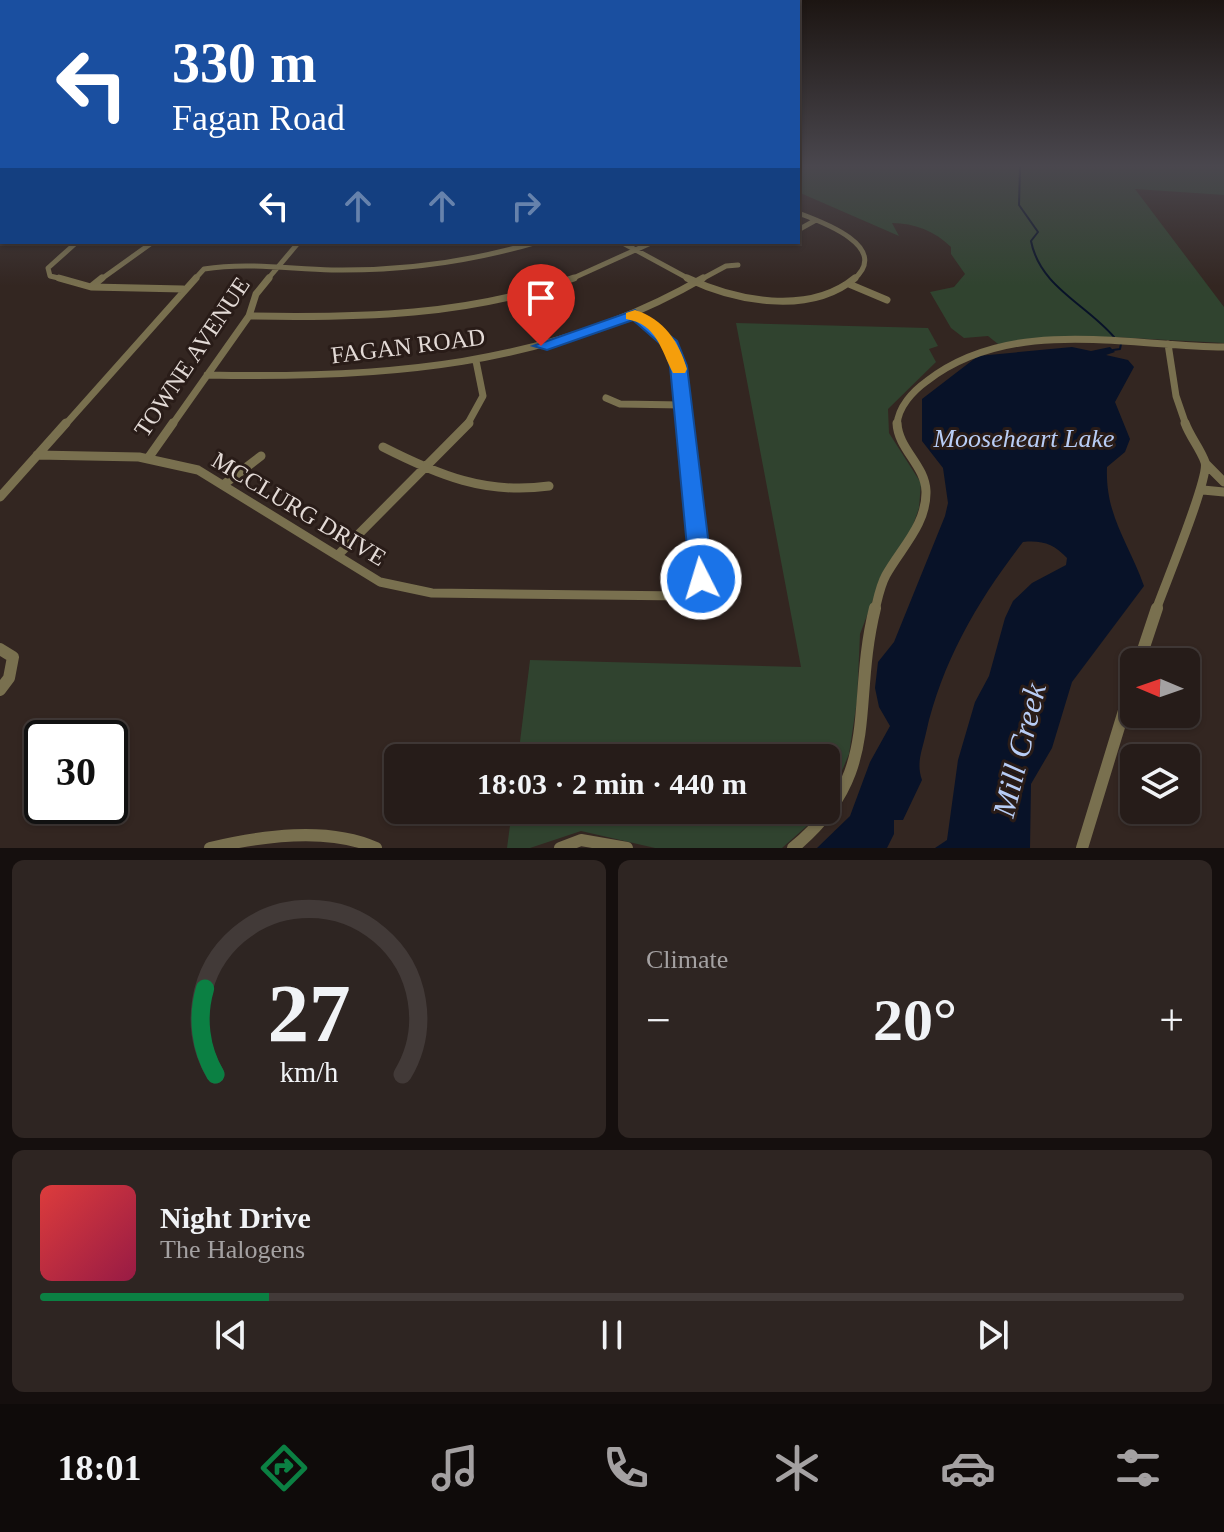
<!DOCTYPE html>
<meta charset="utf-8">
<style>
:root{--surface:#261c19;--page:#2e2522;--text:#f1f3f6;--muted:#a4a1a2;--line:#423a38;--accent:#0b8043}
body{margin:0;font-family:"Times New Roman",serif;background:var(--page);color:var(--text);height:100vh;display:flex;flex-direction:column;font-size:30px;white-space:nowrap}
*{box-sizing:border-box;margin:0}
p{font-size:26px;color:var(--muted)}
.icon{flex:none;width:44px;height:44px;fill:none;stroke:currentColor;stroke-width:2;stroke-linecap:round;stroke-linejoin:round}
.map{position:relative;height:848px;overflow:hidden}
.side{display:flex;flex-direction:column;gap:12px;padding:12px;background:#150f0e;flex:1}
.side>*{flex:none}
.banner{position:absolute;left:0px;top:0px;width:800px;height:244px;box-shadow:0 2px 6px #0004,0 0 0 2px var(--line);background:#1a4fa0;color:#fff;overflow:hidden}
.needle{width:52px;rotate:272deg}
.tools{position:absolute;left:1120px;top:648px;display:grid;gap:16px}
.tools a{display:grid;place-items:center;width:80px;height:80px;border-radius:12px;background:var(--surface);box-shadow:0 2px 6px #0004,0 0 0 2px var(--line);font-size:40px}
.speed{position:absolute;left:24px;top:720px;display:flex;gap:16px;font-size:40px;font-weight:700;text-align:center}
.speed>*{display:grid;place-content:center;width:104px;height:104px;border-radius:50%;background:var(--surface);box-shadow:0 2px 6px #0004,0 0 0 2px var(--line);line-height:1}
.speed .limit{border:4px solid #111;border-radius:12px;background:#fff;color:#111}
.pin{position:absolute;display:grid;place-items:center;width:68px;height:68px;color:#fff;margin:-82px -34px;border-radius:50% 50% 50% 0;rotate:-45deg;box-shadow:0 0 8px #0007}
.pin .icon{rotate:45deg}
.me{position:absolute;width:88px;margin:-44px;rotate:355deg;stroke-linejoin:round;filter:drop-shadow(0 0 6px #0008)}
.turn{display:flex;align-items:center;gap:28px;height:168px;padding:0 40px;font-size:36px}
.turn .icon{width:104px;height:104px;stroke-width:2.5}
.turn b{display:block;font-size:56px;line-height:68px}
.lanes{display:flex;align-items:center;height:76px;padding:0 40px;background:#0003;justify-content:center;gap:40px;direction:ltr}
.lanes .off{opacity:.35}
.big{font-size:60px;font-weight:700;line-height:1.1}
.side .widget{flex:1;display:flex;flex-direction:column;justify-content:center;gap:12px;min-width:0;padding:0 28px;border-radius:12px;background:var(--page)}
.side .dial{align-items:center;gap:0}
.dial svg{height:208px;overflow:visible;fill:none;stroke:var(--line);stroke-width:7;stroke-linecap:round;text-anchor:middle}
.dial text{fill:var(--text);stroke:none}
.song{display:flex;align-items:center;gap:24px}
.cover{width:96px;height:96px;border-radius:12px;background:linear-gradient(135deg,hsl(0 70% 55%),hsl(340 70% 35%))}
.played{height:8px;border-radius:4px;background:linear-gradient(90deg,var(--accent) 20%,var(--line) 20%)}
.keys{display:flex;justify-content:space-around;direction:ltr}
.heat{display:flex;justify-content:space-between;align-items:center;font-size:44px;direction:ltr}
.side .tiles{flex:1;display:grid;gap:12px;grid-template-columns:1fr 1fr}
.widget:last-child{grid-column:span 2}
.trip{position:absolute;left:384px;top:744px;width:456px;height:80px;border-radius:12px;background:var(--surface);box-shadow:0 2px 6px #0004,0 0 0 2px var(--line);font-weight:700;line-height:80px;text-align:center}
.tab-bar{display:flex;height:128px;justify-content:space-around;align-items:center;background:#0f0b0a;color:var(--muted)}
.tab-bar .icon{width:56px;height:56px}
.tab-bar .current{color:var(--accent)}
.tab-bar b{font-size:36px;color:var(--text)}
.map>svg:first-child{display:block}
</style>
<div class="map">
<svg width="1224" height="848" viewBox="0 0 1224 848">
<rect width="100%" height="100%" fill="#332621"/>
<path fill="#30432f" d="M798 167H1224V195L1135 189 1224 307V343L1112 337 998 344 988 336 964 338 951 328 930 292 954 287 965 274 951 254V247C935 231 914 223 892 223L899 236 798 192Z
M736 323 928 328 938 346 929 349 936 362 888 409 889 433 921 483 919 508 910 534 882 576 860 634 857 701 849 754 826 809V758H518L530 660 801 667Z
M512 810H825L782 848H655L581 831 530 848H507Z"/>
<path fill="#081228" d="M1072 347 1091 351 1110 347 1115 352 1106 355 1128 360 1134 367 1115 402 1130 439 1125 452 1107 467C1105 516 1129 543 1144 586L1072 682 1052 748 1031 784 1030 848H935L947 840 958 760 975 702 989 676 1005 618 1013 601 1032 583 1066 565 1067 558C1054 544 1042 540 1023 542 979 599 942 661 926 733 922 751 916 763 922 780L903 820H894V834L887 848H817L850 816 870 762 890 726 879 707 875 688 878 662 894 642 945 516 948 503 943 468 922 441V399L978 356Z"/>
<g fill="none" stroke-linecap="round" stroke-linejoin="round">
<path stroke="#081228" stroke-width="2" d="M1020 167 1019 205 1038 232 1031 241C1040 287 1086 304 1114 337
M1113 350 1120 349 1121 344"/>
<path stroke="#79704f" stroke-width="5" d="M798 213C820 221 893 247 853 280
M798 230 816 220
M621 242 691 280
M67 280 50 276 48 268 77 242
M100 280 153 242
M194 280 204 269C247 262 289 269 332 270 402 271 470 262 537 242
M267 280 299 242
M569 280 653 242
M700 280 726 266 738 265"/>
<path stroke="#79704f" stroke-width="7" d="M59 278 91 287 183 289
M687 278C735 301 809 316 855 278
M849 284 887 300
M92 286 102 278
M635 314 671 345 678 366 684 425
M249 316C360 318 469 316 574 278
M1168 344 1176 396 1186 425
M207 375C380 379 550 367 703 278
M606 398 620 404 682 405
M65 425 196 278
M172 425 249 316 256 294 269 278
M467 425 483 396 476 361
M897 425C898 407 913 391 927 381 1011 316 1125 346 1224 347"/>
<path stroke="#79704f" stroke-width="9" d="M383 447C438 475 486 495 549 486
M37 455 139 457 198 470 380 582 432 593 684 596 701 579 684 423
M149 457 173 423
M1206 464 1224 482
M223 485 261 456
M1203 490 1224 492
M0 497 66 423
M338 555 469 423
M875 610C878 598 880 586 886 575 901 548 927 524 926 491 925 465 898 449 897 423
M1156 610C1164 587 1210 477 1205 462 1200 448 1190 437 1185 423"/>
<path stroke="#79704f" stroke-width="12" d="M0 649 13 657 9 678 0 690
M1139 662 1157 608
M210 848C261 836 327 826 376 848
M560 848 581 840 627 848
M793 848C884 773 850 709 875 608
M1082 848 1134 678"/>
<path fill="#79704f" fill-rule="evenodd" d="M0 190H2V194H0Z"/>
</g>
<linearGradient id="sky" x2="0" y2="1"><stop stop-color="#1c1512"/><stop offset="0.58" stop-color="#4a474e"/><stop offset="1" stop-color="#4a474e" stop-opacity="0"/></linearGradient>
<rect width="1224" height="286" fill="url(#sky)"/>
<path fill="#1a73e8" stroke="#114b97" stroke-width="2" d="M635 310 677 341 687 366 713 579 709 586 701 588 693 586 690 579 670 366 664 347 633 320 547 350 533 346Z"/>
<path fill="#f59e0b" d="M635 310C664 319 679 342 687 369L685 373H673C661 350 657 324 626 319V313Z"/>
<g text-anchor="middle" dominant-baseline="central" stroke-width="6" stroke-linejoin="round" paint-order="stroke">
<g font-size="24" fill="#e3dad6" stroke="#291c18">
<text transform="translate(408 346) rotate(-7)">FAGAN ROAD</text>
<text transform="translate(192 357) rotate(-56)">TOWNE AVENUE</text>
<text transform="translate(299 509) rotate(31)">MCCLURG DRIVE</text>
</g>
<g font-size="26" font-style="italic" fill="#b8cdf6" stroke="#291c18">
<text x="1024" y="438">Mooseheart Lake</text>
</g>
<g font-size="32" font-style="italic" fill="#b8cdf6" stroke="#291c18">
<text transform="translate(1019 750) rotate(-76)">Mill Creek</text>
</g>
</g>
</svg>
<div class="tools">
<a><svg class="needle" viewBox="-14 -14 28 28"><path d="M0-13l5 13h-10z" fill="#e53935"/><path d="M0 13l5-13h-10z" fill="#a4a1a2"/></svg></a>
<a><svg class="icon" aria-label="layers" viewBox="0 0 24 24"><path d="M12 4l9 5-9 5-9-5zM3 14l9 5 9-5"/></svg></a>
</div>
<div class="speed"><div class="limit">30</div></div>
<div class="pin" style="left:541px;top:346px;background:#d93025"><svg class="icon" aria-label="arrive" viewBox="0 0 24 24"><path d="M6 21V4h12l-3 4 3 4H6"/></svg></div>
<svg class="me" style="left:701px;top:579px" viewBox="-20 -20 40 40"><circle r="17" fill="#1a73e8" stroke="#fff" stroke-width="3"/><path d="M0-11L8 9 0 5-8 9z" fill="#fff"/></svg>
<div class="trip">18:03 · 2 min · 440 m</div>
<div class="banner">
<div class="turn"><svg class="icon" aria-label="left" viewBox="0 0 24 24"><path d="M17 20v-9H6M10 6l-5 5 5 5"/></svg><div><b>330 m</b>Fagan Road</div></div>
<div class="lanes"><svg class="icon" aria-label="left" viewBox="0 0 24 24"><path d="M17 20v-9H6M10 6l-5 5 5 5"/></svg><svg class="icon off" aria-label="ahead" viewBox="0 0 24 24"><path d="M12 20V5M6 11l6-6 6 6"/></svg><svg class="icon off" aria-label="ahead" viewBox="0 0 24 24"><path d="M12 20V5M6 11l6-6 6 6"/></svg><svg class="icon off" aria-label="right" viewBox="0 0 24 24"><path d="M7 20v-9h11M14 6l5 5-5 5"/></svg></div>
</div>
</div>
<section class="side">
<div class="tiles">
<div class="widget dial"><svg viewBox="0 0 100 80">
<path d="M14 69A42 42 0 1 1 86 69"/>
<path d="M14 69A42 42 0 0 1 10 36" stroke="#0b8043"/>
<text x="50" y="56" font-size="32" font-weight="700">27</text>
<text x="50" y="72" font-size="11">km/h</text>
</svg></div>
<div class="widget"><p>Climate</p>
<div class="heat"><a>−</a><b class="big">20°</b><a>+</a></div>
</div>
<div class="widget">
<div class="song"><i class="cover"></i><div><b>Night Drive</b><p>The Halogens</p></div></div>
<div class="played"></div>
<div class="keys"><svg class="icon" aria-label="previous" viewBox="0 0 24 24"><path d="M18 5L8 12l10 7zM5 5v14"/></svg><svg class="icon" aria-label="pause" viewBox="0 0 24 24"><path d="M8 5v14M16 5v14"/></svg><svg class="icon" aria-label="next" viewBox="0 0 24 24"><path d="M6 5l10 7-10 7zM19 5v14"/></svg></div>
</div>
</div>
</section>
<nav class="tab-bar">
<b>18:01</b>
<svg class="icon current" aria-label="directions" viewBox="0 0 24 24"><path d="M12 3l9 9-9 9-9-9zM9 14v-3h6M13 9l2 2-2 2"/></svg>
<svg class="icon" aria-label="music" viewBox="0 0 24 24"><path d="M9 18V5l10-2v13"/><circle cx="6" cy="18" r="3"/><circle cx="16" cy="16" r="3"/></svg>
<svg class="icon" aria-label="phone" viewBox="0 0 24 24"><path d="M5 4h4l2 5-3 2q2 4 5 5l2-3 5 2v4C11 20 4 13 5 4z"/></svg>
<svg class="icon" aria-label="climate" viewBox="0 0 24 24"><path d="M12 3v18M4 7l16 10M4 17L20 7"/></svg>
<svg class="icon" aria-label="car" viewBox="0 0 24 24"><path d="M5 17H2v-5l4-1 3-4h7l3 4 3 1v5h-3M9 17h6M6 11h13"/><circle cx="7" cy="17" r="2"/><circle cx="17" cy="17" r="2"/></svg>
<svg class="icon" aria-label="filters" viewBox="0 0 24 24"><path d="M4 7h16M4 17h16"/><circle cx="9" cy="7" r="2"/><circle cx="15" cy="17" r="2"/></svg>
</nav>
